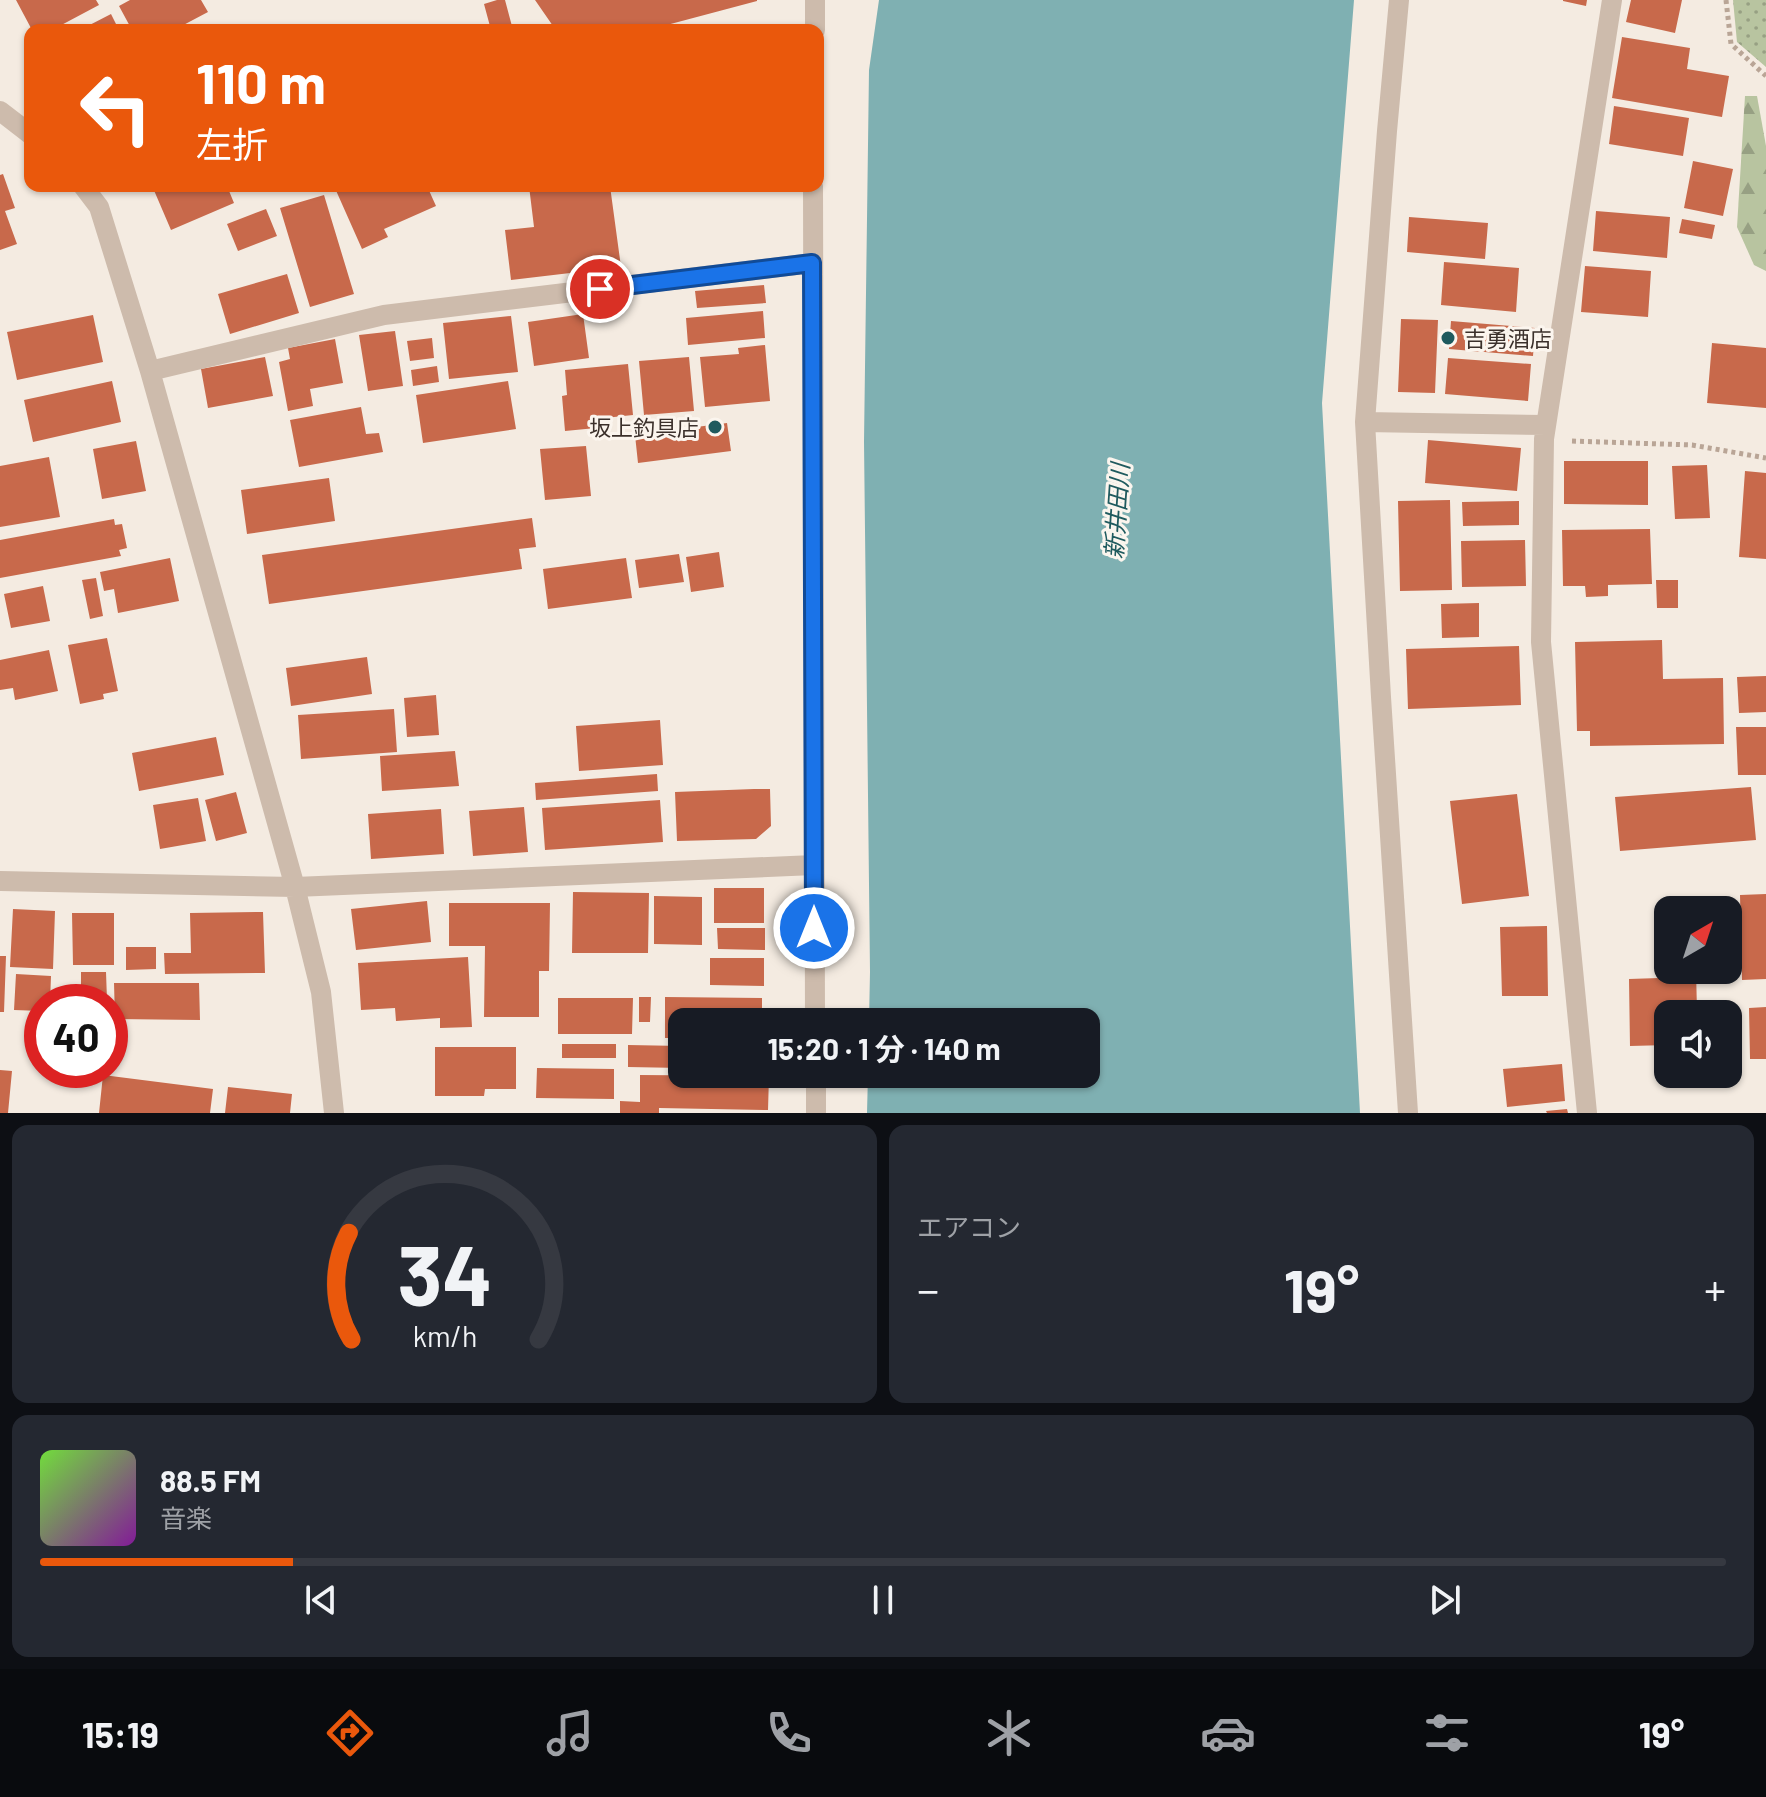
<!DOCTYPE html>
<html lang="ja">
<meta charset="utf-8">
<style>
:root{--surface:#171b24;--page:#242831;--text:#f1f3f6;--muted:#9ea1a6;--line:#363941;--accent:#ea580c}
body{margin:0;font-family:Barlow,"Noto Sans JP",sans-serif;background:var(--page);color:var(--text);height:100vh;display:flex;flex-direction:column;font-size:30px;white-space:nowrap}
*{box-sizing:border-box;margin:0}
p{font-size:26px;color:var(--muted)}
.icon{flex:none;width:44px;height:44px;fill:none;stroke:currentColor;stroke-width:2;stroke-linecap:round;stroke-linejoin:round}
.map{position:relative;height:1113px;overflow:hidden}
.sheet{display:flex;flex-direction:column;gap:12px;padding:12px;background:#0d0f14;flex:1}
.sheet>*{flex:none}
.banner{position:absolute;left:24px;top:24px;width:800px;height:168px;border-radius:16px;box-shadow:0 2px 6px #0004;background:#ea580c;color:#fff;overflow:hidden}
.needle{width:52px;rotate:39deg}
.tools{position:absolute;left:1654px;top:896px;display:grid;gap:16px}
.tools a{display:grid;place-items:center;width:88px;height:88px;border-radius:16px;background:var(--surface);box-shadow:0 2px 6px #0004;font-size:40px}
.speed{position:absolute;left:24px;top:984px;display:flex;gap:16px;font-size:40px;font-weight:700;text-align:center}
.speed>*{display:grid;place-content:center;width:104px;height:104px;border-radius:50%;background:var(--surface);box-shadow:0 2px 6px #0004;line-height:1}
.speed .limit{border:12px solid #d22;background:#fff;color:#111}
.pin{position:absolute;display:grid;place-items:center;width:68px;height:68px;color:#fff;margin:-34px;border:4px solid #fff;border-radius:50%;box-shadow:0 2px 8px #0007}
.me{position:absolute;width:88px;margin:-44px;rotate:0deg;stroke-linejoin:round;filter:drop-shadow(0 0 6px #0008)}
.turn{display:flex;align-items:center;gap:28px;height:168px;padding:0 40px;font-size:36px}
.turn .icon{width:104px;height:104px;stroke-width:2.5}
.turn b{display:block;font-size:56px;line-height:68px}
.big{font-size:60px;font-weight:700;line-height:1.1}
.sheet .card{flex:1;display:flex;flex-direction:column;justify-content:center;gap:12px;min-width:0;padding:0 28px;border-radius:16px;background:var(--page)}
.sheet .dial{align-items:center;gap:0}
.dial svg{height:208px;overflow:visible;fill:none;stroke:var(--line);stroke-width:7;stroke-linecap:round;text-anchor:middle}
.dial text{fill:var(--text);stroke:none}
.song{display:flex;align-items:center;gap:24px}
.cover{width:96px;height:96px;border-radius:12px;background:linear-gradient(135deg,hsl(100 70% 55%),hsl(290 70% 35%))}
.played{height:8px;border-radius:4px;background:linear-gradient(90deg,var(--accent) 15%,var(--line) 15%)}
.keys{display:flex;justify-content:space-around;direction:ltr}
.heat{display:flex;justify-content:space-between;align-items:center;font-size:44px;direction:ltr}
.sheet .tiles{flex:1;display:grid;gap:12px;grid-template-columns:1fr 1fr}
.card:last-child{grid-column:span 2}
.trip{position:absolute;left:668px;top:1008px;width:432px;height:80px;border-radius:16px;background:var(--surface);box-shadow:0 2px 6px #0004;font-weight:700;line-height:80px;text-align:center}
.menu{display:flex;height:128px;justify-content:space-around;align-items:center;background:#090b0e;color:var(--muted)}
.menu .icon{width:56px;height:56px}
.menu .selected{color:var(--accent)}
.menu b{font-size:36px;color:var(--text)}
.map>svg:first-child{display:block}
</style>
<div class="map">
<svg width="1766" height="1113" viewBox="0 0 1766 1113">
<defs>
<pattern id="forest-firs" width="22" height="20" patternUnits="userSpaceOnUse" patternTransform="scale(2)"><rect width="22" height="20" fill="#b8c4a0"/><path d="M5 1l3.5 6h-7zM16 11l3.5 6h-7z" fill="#97a083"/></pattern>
<pattern id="park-dots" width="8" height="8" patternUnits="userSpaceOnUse" patternTransform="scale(2)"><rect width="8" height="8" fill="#b8c4a0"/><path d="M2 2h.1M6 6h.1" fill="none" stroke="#97a083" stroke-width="1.8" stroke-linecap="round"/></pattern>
</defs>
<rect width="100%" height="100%" fill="#f4ebe1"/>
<path fill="url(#forest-firs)" d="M1745 96H1757L1766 146V271L1754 265 1737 227Z"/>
<path fill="url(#park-dots)" d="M1733 0H1766V67L1737 42Z"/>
<path fill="#7fb0b2" d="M879 0H1354L1322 403 1360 1113H867L868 1074H1086V1022H869L870 972 864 442 869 70Z"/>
<path fill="#c8694b" d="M16 0H96L99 5 52 30H32Z
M130 0H201L208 12 174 30H132L119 6Z
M497 0H505L513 30H491L484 4Z
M535 0H757V1L648 30H590L553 26Z
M1563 0H1587L1586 6 1563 1Z
M1631 0H1682L1675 33 1626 22Z
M111 14 119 30H80Z
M1622 37 1690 48 1687 69 1729 76 1722 117 1612 98Z
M1614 106 1689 118 1683 156 1609 144Z
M1693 161 1733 169 1723 216 1684 208Z
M3 174 15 208 5 211 17 244 0 250V175Z
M156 186H227L234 203 171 230 153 188Z
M334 186H427L436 206 384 229 388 237 362 249Z
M529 186H610L621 267 511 280 505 230 534 227Z
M324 195 354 294 310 307 280 208Z
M266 209 277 236 238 251 227 224Z
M1596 211 1670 217 1667 258 1593 251Z
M1409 217 1488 223 1485 259 1407 252Z
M1682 219 1715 225 1712 239 1679 233Z
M1444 262 1519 268 1516 312 1441 305Z
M1585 266 1651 271 1648 317 1581 312Z
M287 274 299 313 230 334 218 294Z
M764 285 766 303 697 308 695 291Z
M763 311 765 338 688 345 686 318Z
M583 314 589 358 534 366 528 322Z
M93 315 103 362 17 380 7 332Z
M511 316 518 372 449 379 443 323Z
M1401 319 1438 320 1435 393 1398 392Z
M1451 321 1535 328 1533 356 1449 349Z
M395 331 403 386 368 391 359 335Z
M432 338 434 358 410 361 407 341Z
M335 339 343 383 310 389 313 406 288 411 279 362 290 359 288 348Z
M1712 343 1766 348V408L1707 403Z
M765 345 770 401 705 407 700 357 739 354 738 348Z
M265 357 273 396 208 408 201 369Z
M689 357 694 411 644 415 639 361Z
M1448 358 1531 364 1528 401 1445 394Z
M628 364 633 415 595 419 596 428 565 431 562 396 567 395 565 370Z
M437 366 439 382 413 386 411 370Z
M112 381 121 422 33 442 24 400Z
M508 381 516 429 423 443 416 395Z
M361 407 366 434 379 433 383 452 299 467 290 420Z
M727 423 731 451 638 463 635 435Z
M1428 440 1521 448 1517 491 1425 483Z
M136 441 146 491 102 499 93 449Z
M586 446 591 496 545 500 540 449Z
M49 457 60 517 0 527V466Z
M1564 461H1648V505L1564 504Z
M1707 465 1710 518 1675 519 1672 466Z
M1745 471 1766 473V559L1739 557Z
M329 478 335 521 247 534 241 490Z
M1450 500 1452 590 1400 591 1398 501Z
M1519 501V525L1463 526 1462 502Z
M532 518 536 547 519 549 522 569 269 604 262 555Z
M114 519 115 525 122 524 127 548 119 550 121 556 0 578V540Z
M1650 529 1652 584 1608 585V596L1586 597 1585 586H1563L1562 530Z
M1525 540 1526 586 1462 587 1461 541Z
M719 552 724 587 691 592 686 557Z
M679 554 684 582 639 588 635 560Z
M170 558 179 601 118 613 114 589 104 591 100 572Z
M626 558 632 598 548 609 543 569Z
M96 578 103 616 90 619 82 580Z
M1656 580H1678V608H1657Z
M43 586 50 621 11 628 4 594Z
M1479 603V637L1442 638 1441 604Z
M107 638 118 691 103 694 104 699 80 704 68 645Z
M1662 640 1663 679 1723 678 1724 744 1590 746V731H1577L1575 642Z
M1519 646 1521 705 1408 709 1406 649Z
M49 650 58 691 15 700 13 688 0 690V660Z
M367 657 372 694 291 706 286 668Z
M1766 676V712L1739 713 1737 677Z
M436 695 439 735 407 737 404 698Z
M394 709 397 752 301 759 298 715Z
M660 720 663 765 579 771 576 726Z
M1736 727H1766V775H1738Z
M216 737 224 775 139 791 132 753Z
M455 751 459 786 382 791 380 756Z
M657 774 658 791 536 800 535 783Z
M1751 787 1756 840 1620 851 1615 797Z
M754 789H770L771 826 756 839 677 841 675 792Z
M236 792 247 833 216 841 205 800Z
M1517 794 1529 896 1462 904 1450 801Z
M198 798 206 841 160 849 153 805Z
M660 800 663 842 545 850 542 808Z
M524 807 528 852 473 856 469 811Z
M441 809 444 854 371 859 368 814Z
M714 888H764V923H714Z
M573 892 649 893 648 953H572Z
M1766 894V979L1742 980 1740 895Z
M654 896 702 897V945L654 944Z
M427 901 431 942 356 950 351 909Z
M449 903H550L549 971H539V1017H484L485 946H449Z
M13 909 55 911 53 969 10 967Z
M263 912 265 973 165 974 164 953H191L190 913Z
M72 913H114V965H73Z
M1547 926 1548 996H1502L1500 927Z
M717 928H765V950L718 949Z
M126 947H156V969L126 970Z
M0 956H6L4 1012H0Z
M468 957 472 1027 440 1028V1018L396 1021 395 1008 361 1010 358 963Z
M710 958H764V986L710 985Z
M1668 963V970H1696L1697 1011H1692V1014H1668V1045L1630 1046 1629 979 1659 978 1658 964Z
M81 972H106L107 1000H81Z
M16 974 51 976 50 1002H42V1011L14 1010Z
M114 983H199L200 1020 115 1019Z
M639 997H651L650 1022H639Z
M665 997 762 998V1022H682V1038H665Z
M558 998H633L632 1034H558Z
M1766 1007V1059H1750L1749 1008Z
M562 1044H616V1058H562Z
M628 1045 682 1046V1068L628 1067Z
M435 1047H516V1089H485L484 1096H435Z
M1562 1064 1565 1101 1507 1107 1503 1069Z
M537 1068 614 1069V1099L536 1098Z
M0 1070 12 1071 8 1113H0Z
M103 1075 213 1089 210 1113H99Z
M640 1075 769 1076 768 1110 659 1108V1113H620V1101L640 1102Z
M228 1087 292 1094 290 1113H225Z
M1567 1109 1568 1113H1547L1546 1111Z"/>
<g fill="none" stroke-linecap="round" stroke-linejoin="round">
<path stroke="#b9a596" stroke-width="5" stroke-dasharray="4 4" stroke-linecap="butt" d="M1726 0 1731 44 1766 76
M1572 441 1692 445 1766 458"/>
<path stroke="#cdbbac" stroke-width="20" d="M1399 0 1387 131 1365 422 1381 697 1408 1113
M815 30V0
M0 111 30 134
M83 186 99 207 150 371 295 887 321 992 334 1113
M813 186 815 1022
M150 371 384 315 812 263
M1365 422 1546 425
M0 881 295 887 814 865
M816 1074V1113
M1587 1113 1541 642 1544 439 1612 0"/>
</g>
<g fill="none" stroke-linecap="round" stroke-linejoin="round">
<g stroke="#114b97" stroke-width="20">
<path id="route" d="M600 289 812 263 814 928"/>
</g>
<use href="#route" stroke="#1a73e8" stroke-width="14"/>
</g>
<g fill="#1f5a5e" stroke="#fbf5ee" stroke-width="3">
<circle cx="1448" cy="338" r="8"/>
<circle cx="715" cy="427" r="8"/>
</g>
<g text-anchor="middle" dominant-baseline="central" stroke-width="6" stroke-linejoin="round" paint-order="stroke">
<g font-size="22" fill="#3b302b" stroke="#fbf5ee" text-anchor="start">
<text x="1464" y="338">吉勇酒店</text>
<text x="699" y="427" text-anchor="end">坂上釣具店</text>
</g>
<g font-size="24" font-style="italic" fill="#1f5a5e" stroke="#fbf5ee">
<text transform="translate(1116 511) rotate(-86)">新井田川</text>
</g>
</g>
</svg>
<div class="tools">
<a><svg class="needle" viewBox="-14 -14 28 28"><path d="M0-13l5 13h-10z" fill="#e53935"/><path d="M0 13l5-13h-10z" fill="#9ea1a6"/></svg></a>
<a><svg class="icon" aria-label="sound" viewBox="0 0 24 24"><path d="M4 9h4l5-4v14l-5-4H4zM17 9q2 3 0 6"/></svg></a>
</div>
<div class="speed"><div class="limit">40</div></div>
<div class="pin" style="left:600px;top:289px;background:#d93025"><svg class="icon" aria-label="arrive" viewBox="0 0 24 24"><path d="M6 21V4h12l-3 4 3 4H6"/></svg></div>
<svg class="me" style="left:814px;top:928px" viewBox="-20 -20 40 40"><circle r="17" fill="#1a73e8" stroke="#fff" stroke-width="3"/><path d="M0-11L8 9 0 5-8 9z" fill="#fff"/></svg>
<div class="trip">15:20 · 1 分 · 140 m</div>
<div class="banner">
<div class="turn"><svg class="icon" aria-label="left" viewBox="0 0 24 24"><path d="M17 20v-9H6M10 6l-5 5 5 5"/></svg><div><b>110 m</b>左折</div></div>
</div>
</div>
<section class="sheet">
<div class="tiles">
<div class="card dial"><svg viewBox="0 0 100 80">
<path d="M14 69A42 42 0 1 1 86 69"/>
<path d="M14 69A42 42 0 0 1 13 28" stroke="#ea580c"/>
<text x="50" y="56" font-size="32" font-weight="700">34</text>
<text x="50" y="72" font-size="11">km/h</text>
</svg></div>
<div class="card"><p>エアコン</p>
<div class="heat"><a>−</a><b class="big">19°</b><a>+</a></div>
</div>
<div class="card">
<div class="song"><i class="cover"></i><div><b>88.5 FM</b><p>音楽</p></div></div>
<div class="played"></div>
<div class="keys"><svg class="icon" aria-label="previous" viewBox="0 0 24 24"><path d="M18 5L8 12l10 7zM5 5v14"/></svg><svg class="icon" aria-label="pause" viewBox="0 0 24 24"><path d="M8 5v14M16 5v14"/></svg><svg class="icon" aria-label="next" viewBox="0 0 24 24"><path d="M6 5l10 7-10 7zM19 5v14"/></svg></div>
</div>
</div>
</section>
<nav class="menu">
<b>15:19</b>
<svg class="icon selected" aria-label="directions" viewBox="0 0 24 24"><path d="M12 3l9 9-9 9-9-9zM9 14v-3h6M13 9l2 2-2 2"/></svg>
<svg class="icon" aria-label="music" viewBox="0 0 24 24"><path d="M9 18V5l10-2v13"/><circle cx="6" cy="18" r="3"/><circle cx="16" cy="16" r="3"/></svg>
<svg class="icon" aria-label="phone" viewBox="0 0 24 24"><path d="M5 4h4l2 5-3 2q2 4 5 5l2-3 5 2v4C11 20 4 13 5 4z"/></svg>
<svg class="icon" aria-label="climate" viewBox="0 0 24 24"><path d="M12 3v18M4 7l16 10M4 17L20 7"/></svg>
<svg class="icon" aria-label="car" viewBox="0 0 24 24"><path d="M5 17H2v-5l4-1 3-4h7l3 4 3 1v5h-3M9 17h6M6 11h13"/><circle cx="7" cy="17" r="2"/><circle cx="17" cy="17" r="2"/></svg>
<svg class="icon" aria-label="filters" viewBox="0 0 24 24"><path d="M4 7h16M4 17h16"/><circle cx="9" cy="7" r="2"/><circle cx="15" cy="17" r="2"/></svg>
<b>19°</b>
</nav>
